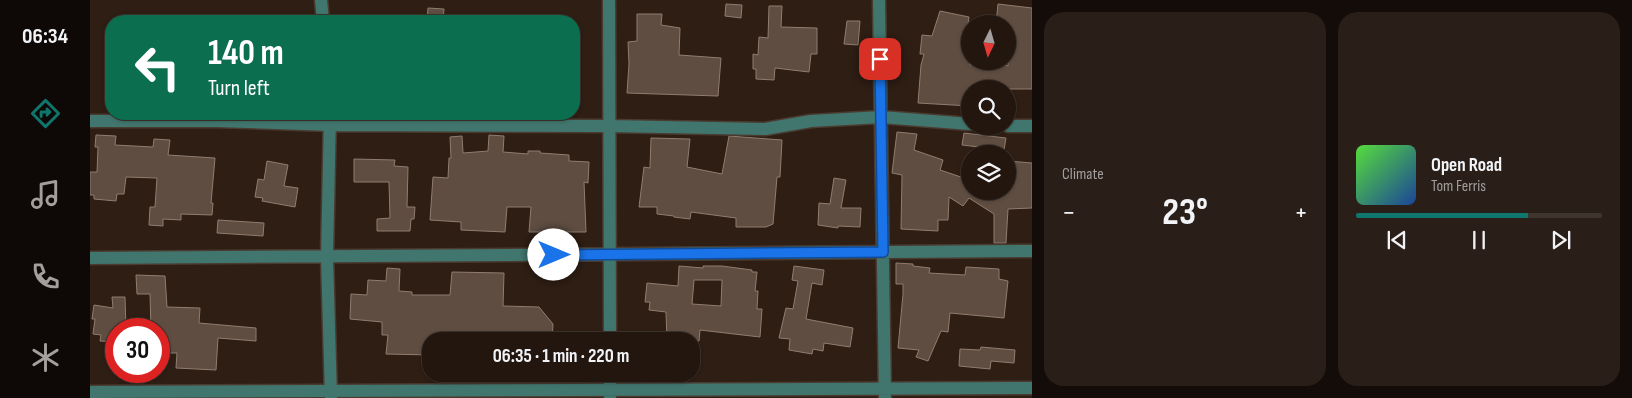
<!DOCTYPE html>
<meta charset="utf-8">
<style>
:root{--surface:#22160f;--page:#2a1f18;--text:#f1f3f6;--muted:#a29f9e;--line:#3f352f;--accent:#0f766e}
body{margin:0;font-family:"Sofia Sans Condensed",sans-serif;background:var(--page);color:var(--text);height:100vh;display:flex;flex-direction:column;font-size:19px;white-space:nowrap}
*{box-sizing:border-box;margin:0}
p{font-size:16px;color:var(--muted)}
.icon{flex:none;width:28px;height:28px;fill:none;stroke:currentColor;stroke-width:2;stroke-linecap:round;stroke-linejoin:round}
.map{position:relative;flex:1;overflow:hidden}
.side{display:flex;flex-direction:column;gap:12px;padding:12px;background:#130c08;width:600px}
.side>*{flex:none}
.guide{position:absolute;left:15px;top:15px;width:475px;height:105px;border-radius:20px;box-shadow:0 1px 4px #0004,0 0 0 1px var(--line);background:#0b6e4f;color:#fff;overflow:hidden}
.needle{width:32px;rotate:185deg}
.controls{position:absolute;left:871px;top:15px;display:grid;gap:10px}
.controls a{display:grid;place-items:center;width:55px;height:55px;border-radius:50%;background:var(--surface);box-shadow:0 1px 4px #0004,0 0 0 1px var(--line);font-size:25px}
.speed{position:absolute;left:15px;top:318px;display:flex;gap:10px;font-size:25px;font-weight:700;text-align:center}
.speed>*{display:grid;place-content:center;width:65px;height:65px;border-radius:50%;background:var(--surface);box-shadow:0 1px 4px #0004,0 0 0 1px var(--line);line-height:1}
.speed .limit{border:8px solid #d22;background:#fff;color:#111}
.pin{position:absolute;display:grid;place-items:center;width:42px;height:42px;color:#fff;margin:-21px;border-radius:10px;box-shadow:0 2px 8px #0006}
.me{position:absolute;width:55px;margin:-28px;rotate:90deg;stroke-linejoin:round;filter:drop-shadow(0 0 4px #0008)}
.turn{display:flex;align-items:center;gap:18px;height:105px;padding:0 20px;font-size:22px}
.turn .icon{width:65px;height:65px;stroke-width:2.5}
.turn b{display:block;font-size:35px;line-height:42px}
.big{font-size:38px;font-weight:700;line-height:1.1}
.side .card{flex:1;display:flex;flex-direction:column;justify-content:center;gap:8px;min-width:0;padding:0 18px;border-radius:20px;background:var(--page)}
.song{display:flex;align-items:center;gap:15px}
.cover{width:60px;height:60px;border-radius:8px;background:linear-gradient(135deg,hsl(110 70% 55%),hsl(220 70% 35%))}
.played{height:5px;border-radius:2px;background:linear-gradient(90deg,var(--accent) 70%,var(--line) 70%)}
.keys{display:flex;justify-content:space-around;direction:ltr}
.heat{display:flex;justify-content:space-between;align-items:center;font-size:28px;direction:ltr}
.side .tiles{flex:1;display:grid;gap:12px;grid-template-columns:repeat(2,1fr)}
.trip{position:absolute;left:332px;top:332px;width:278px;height:50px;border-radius:20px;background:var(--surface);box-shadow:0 1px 4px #0004,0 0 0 1px var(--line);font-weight:700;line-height:50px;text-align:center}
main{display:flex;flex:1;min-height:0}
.tab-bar{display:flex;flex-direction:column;width:90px;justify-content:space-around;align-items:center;background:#0e0906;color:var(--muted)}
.tab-bar .icon{width:35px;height:35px}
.tab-bar .selected{color:var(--accent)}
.tab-bar b{font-size:22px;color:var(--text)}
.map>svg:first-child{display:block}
</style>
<main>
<nav class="tab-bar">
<b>06:34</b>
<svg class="icon selected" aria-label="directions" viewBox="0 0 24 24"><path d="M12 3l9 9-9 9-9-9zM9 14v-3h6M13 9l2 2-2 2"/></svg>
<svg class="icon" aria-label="music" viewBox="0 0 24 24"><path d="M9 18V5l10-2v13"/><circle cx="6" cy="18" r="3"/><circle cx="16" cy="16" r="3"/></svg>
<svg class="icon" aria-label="phone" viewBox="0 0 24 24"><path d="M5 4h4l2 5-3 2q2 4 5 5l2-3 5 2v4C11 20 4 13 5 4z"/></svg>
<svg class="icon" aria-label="climate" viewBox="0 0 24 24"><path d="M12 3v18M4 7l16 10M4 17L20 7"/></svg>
</nav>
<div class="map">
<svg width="942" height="398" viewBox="0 0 942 398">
<rect width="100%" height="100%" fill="#2e1e14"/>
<path fill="#5f4d41" stroke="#907d70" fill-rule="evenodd" d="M636 4 652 5 651 18 635 16Z
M908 4 942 8V89H880V106L828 103 831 65 834 54H830L832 35 842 36 850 11 879 17 876 36 880 38V65L905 67 906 63 918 66V24H906Z
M679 6H692L691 27 727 28V54H721L719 72 685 68 684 80 666 79V69H663V54L668 55 669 37 678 38Z
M338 8 354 9 353 21H337Z
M547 14H572L571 25 590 28 589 55 631 58 628 96 537 93 539 64 538 42 547 41Z
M757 21H770L768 45 754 44Z
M807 132 827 134 824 150 853 160 850 170 880 180V191H918V161L942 163V208L918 209 916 243H904V214L879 198 873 206 859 197 858 220H848V231L811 229 812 175 802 173Z
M874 133 916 138 914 150 872 145Z
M6 135 26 136 25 145 63 147 64 139 80 140 78 155 125 158 121 203H123L122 215 91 214V220L73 219V226L59 225 60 207H65L67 178 36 177 34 194H27L26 201 4 199V195H0V172H7L8 147H5Z
M399 135 414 136 413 152 438 154V151H450V153L479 155V161L499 162 498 183 494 182 496 232H439L441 207H417L415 232 371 230V222L340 220 343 177 358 178 359 158H361L360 137 372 136 373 153 398 151Z
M639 136 692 140 690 177H687L683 224 676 227H646V218L601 212 600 219 584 217V216L567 214V207H549L554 167 560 168 561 138 600 139 597 167 632 174Z
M264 159 305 160 304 166 318 167 317 207H325L324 219H321L320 231H287V219L300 218 299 182H264Z
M177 161 198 165 194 186 208 188 205 207 172 201 173 198 165 197 168 179 174 180Z
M744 178 756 180 751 208H771L770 227 748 226V228L728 225 729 203 740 204Z
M128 220 174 223 173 236 127 233Z
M806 263 823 264V266L840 268 839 273 875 275 876 267 909 269V279L918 281 914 318 860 313 858 332 851 331 838 361 826 357 829 350 808 348 813 294V284H806Z
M589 266 613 268V266H632L662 270V272H667L665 291H668L667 309H672L670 337 610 330 609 341H577L576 312 559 310 560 302H555L557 283 588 286ZM604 280H632L631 306 602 304Z
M704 266 734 270 732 285 722 283 716 319 763 328 760 347 734 343 733 351 723 349 722 354 699 350 700 339 689 338 696 308 703 309 708 281 702 280Z
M297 268 310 269 309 291 322 292V295H360L362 272 414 273 413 306 449 307 463 324 462 341H341V355L296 354 298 335H292V322L260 319 261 294 277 295 278 280 296 281Z
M46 275 75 276 77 307 110 308 109 323 166 328V341L128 338 126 370 86 368 87 353H69V329H61L60 294H47Z
M22 297H35L36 329H25L24 342 10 341 11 335 3 334 5 319H2L4 305 23 308Z
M891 347 925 350 924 363 901 361 900 369 869 366 870 349 890 350Z"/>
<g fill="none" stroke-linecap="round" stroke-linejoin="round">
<g stroke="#4a3b31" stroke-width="15">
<path id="minor" d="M231 0 233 21
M519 0 520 341
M789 0 795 398
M240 114 237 257 241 398
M0 121H127L241 125 520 126 675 129 721 121 791 117 880 124
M918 126H942
M0 258 942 251
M520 374V396
M0 392 942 388"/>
</g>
<use href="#minor" stroke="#41766e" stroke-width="12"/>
</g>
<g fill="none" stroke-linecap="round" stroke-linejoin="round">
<g stroke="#114b97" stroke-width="12">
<path id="route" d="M464 255 793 252 790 59"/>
</g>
<use href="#route" stroke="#1a73e8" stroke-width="9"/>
</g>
</svg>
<div class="controls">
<a><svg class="needle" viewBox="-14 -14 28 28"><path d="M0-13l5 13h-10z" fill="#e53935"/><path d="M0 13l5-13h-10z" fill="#a29f9e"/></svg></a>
<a><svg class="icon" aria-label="search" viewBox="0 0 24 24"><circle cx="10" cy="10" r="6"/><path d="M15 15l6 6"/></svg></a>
<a><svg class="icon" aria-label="layers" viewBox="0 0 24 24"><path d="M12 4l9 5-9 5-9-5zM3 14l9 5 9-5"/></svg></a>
</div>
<div class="speed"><div class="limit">30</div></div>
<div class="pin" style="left:790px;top:59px;background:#d93025"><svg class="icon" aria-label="arrive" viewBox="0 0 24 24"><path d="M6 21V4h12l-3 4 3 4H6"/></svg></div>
<svg class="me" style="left:464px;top:255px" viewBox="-20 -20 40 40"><circle r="19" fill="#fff"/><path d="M0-13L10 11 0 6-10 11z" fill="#1a73e8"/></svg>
<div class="trip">06:35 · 1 min · 220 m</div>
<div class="guide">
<div class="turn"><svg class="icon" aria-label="left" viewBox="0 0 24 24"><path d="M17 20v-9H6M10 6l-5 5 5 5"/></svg><div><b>140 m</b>Turn left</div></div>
</div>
</div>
<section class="side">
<div class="tiles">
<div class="card"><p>Climate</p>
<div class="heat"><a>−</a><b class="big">23°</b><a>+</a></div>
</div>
<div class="card">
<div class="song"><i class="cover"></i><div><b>Open Road</b><p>Tom Ferris</p></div></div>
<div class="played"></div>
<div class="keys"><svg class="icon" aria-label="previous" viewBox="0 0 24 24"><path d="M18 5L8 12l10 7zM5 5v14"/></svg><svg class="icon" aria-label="pause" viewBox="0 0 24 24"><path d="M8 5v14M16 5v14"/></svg><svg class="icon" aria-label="next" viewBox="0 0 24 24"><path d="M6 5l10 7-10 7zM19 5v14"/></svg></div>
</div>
</div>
</section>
</main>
